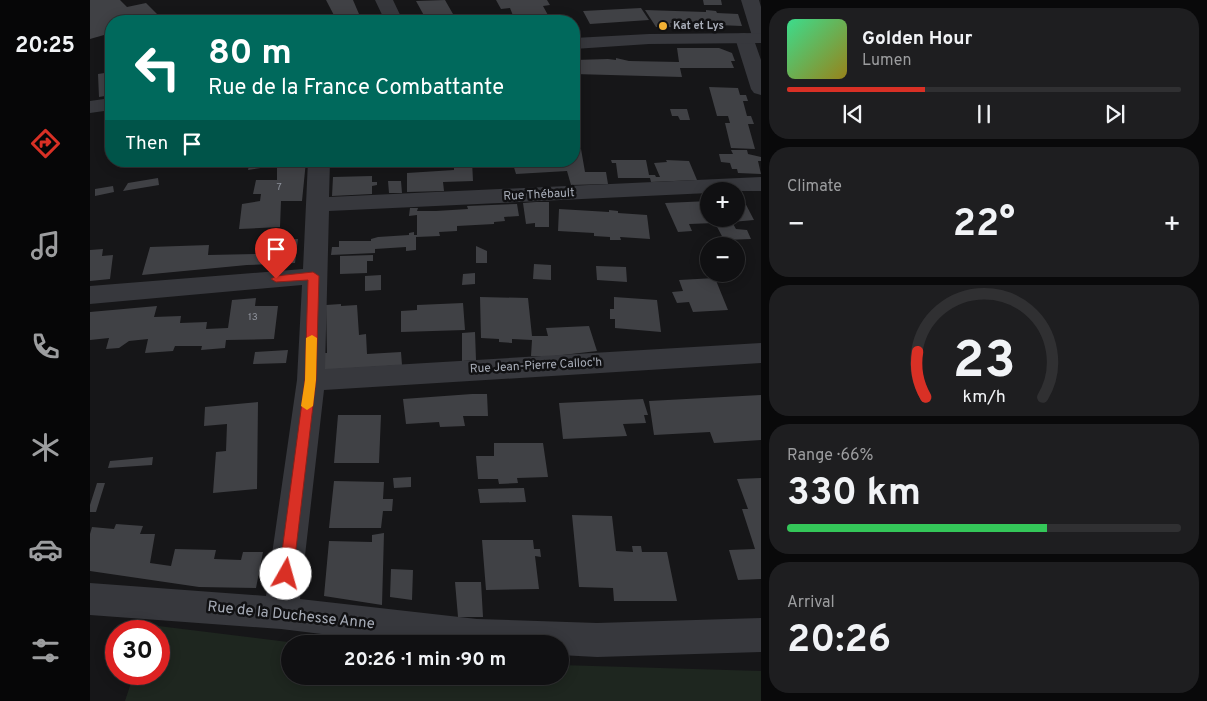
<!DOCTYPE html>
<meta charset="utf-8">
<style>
:root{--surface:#101012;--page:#1e1e20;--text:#f1f3f6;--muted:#9c9d9f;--line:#303032;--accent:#d93025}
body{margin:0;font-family:Overpass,sans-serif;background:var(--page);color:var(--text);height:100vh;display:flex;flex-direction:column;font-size:19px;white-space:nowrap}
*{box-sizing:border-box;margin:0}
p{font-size:16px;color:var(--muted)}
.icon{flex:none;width:28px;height:28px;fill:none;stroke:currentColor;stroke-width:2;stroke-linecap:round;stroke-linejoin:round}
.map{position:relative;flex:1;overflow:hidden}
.sheet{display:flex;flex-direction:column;gap:8px;padding:8px;background:#09090a;width:446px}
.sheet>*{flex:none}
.banner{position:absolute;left:15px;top:15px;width:475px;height:152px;border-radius:20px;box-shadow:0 2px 12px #0003,0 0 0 1px var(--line);background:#00695c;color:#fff;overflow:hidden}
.fabs{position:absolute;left:610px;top:182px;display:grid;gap:10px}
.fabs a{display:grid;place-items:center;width:45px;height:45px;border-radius:50%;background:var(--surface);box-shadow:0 2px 12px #0003,0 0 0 1px var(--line);font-size:25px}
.speed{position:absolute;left:15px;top:620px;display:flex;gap:10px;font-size:25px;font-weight:700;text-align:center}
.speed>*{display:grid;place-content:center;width:65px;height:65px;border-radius:50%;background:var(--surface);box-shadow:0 2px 12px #0003,0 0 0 1px var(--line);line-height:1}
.speed .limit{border:8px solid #d22;background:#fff;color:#111}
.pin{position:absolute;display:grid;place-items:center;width:42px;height:42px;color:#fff;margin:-51px -21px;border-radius:50% 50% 50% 0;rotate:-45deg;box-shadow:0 0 5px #0007}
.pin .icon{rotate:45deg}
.me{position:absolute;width:55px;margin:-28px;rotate:7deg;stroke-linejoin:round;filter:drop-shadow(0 0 4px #0008)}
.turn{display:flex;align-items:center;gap:18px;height:105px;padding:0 20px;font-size:22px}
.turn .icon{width:65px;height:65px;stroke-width:2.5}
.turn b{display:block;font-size:35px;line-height:42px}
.then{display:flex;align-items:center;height:48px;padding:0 20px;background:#0003;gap:10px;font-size:19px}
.big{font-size:38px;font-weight:700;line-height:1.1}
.sheet .card{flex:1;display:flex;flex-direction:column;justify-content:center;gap:8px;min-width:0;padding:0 18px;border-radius:20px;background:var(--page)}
.sheet .dial{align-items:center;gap:0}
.dial svg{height:130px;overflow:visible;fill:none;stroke:var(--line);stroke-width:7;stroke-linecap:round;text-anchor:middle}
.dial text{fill:var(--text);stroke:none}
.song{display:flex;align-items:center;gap:15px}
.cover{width:60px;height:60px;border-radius:8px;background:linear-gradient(135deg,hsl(150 70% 55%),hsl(50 70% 35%))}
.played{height:5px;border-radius:2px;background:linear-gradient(90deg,var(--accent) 35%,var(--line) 35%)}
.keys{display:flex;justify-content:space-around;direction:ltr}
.heat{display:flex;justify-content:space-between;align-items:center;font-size:28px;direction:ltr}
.charge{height:8px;border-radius:4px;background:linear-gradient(90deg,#34c759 66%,var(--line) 0)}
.trip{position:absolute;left:191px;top:635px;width:288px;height:50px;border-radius:25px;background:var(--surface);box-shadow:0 2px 12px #0003,0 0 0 1px var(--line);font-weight:700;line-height:50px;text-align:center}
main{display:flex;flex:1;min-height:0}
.tab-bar{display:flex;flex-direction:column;width:90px;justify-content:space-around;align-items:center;background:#060607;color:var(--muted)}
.tab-bar .icon{width:35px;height:35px}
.tab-bar .selected{color:var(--accent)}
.tab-bar b{font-size:22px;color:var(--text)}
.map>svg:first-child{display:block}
</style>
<main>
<nav class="tab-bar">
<b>20:25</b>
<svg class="icon selected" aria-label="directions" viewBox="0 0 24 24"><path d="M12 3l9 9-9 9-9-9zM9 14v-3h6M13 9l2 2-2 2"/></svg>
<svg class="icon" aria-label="music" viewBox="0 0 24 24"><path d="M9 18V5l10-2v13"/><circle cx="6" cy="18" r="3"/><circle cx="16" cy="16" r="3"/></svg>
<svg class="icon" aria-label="phone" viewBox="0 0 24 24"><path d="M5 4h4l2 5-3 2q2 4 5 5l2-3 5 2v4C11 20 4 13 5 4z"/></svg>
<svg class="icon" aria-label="climate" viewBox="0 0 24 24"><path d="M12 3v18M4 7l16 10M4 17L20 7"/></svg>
<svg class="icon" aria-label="car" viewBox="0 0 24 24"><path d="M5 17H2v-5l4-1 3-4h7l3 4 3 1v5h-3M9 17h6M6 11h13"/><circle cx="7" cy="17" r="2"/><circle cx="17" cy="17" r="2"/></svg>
<svg class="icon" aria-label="filters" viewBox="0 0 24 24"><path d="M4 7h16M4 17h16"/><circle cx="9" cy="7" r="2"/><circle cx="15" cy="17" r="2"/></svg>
</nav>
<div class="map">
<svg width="671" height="701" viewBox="0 0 671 701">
<rect width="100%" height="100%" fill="#161618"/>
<path fill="#1e261f" d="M60 625 214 644H200V676H470V665L671 671V701H35L44 674H69V631H58Z"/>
<path fill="#404145" d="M0 0H30L37 7 56 3 74 21H21V33L0 39Z
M236 0H263L272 21H247Z
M355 0 367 21H337L326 1Z
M406 0H457L460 5 453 6 459 17 424 18 420 8 411 9Z
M613 0H631L632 5H614Z
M551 8 559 20 500 24 493 11Z
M555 10 616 12V10L626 11 627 13 648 14 652 26 580 23 581 27H566Z
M404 15 408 21H393L390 17Z
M587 48H629L642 53 645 61H641L644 68H590L592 77 484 74V60L518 59 526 60V58L539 61 589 62Z
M21 72V95L9 97 8 74Z
M619 87 648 88 650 95H656L658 101H653L657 116H661L664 124H658L665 149 641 148 635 123H640L638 116H627Z
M580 109H597L600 120H590L588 116H582Z
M491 149 495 172H516L518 184 481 185 477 171 426 174 422 161H484V150Z
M641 150H657L658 154 671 157V161H668L671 174 648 173 647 169H642L640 163 631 162 629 154H643Z
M521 160H556L559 175H565L566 177H570L564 163 577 162 576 160 599 161 607 180 561 182 560 178H528L526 163H522Z
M160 161H174L173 165H177V167L158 170Z
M199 161H216L212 201H191L190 227 149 229 152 204 170 201 171 194H163L166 180H187V165L198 163Z
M364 161H382L383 181 353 182 354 191 317 192V173L364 170Z
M282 176V182H287V185L282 186V194L242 196 243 177Z
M68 178 69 185 33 191 38 183Z
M298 181H311L312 193H299Z
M23 186 24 192 5 196V189Z
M646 199H653L664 220 642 222 646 229 657 230 661 239 634 240 625 223 599 224 602 231 588 232 575 203 619 201V219H646Z
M446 202H459V227H445V223L436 224 433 203Z
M427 204 429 216 414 217 415 221 404 222V224L367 226V231L349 232 350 236 326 237V250L316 251V247L285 249V253L241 255 242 247H249V241H281V239L288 237 319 235V233L324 232V235H327V215L319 216 320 208H328L327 211H346L378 209 377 206Z
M469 209 519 212V210L528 211V213L557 215 560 239 530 237 531 240H520V237L504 236V233L468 231Z
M208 239 205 263 157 265 52 275 60 247 119 245 118 255 167 254 170 240Z
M386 246 397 251V263H386Z
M13 249 12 256 23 255 20 279 0 281V250Z
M283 255V261H277V273L250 274V256Z
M444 264 461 265V280L443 279Z
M506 266 536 267 537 282 507 280Z
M385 273V284L372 285 373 274Z
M291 275V290L275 291V276Z
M625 278 638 310 603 312 599 302 587 303 582 292 593 291 589 280Z
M390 297 438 298 442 336H458L456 328 499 326 507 351 464 356H441L442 340 422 339V343L409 342V339L391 338Z
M524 297 567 300 571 332 525 328V319H520V309H524Z
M166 298 165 306H188L184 339 136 340 135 348 111 350 112 346H85L83 351 55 353 58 339 39 341 29 348 16 349 19 338 0 340V312L67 306 64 317 91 316 90 323 117 322 116 329 138 328 142 300Z
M373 303 375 330 311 332V311L327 310V305Z
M251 304V306L267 305 269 335 276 334 277 354 311 352 312 365 231 370V353H237L236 305Z
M385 332 386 360 372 361V333Z
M198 350 196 363 163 364 165 352Z
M382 394H397L398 416H373L375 426 350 427 349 422 316 424 313 399Z
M671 395V440L624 443 620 432 564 435 559 401Z
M553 399 558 415H554L556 423 533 424 537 436 473 439 469 403Z
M168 402 167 489 123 493 126 452 136 451 137 424 114 426 115 407Z
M248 415H291L289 463H244Z
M404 443H453L458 477 427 478 428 483 409 484 408 479H388L386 456H404Z
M63 457 62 465 18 468 20 461Z
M321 477V487L304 488 303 478Z
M671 478V579L648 580 639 550 665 549 652 509H658L647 479Z
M244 481 294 482 293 499H303L302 511H293L291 528H239Z
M7 483H15L6 512H0V505Z
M434 488 436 502 390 503 388 489Z
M482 515 522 516 526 551 543 552 542 546H551L552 552H577L587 601H524L523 588 489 587Z
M26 524 53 526 50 534H65L60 563 81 566 85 549 126 550 124 559 151 560 153 552H173L166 588 109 587 0 571V534L2 527 24 529Z
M294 533 292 605 234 596 239 541 282 542V535Z
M392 540H443L444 549H450L451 557 445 556 449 589 396 590Z
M301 569 323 570 322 600 300 597Z
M365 582H391L393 617H368Z"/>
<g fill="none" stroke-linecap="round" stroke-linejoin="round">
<path fill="#37383d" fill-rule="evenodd" d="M285 0H303L313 21H295Z
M651 0H669L671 7V42L664 40 671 60V95L664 93 661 89 645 38 648 34 654 33 662 36Z
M218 161H240L239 197 671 177V191H619V193L239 211 235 369 671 343V363L234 390 210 599 387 619 507 623 671 618V652L507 657 470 655V644H313L191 629 0 615V583L176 596 207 380 212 285 0 304V286L213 269Z"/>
<path fill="#37383d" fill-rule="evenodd" d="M671 33V43L559 44 484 49V38L559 34Z
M21 98V110L0 113V101Z"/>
</g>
<path fill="#d93025" stroke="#8d1f18" d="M223 272 229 276 226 380 203 574 201 579 196 580 191 579 189 574 215 380 218 280 186 282 181 279 186 276Z"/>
<path fill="#f59e0b" d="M222 335 227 338 226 380 223 406 217 410 211 406 215 380 216 338Z"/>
<circle fill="#f2b134" stroke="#111113" stroke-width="2" cx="573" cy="26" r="5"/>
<g text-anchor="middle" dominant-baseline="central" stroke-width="5" stroke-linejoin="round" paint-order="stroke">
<g font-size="10" fill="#8e929b">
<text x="189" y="187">7</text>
<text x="163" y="317">13</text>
</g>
<g font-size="11" font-weight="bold" fill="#a8adb8" stroke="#111113" text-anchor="start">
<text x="583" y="26">Kat et Lys</text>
</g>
<g font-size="12" fill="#a8adb8" stroke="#111113">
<text transform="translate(449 195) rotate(-3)">Rue Thébault</text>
<text transform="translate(446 366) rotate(-3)">Rue Jean-Pierre Calloc'h</text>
</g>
<g font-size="15" fill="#a8adb8" stroke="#111113">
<text transform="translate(201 616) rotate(6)">Rue de la Duchesse Anne</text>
</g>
</g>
</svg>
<div class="fabs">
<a>+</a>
<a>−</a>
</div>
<div class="speed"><div class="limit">30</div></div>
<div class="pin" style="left:186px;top:279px;background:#d93025"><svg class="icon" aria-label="arrive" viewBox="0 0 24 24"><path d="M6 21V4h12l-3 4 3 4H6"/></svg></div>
<svg class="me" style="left:196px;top:574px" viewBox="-20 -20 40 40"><circle r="19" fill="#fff"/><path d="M0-13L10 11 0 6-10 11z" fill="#d93025"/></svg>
<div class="trip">20:26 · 1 min · 90 m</div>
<div class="banner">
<div class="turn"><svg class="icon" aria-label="left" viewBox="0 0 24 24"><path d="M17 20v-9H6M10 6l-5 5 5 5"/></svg><div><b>80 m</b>Rue de la France Combattante</div></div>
<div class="then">Then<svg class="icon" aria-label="arrive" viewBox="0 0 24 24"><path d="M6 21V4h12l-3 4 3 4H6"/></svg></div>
</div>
</div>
<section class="sheet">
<div class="card">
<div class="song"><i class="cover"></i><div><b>Golden Hour</b><p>Lumen</p></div></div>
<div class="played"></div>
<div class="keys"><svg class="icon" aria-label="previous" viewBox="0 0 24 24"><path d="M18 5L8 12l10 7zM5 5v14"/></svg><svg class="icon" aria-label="pause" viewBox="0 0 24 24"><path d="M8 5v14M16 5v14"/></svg><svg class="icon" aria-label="next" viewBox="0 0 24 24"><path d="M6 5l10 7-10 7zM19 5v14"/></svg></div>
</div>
<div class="card"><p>Climate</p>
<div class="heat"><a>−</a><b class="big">22°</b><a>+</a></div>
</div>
<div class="card dial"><svg viewBox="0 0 100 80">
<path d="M14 69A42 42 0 1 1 86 69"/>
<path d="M14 69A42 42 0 0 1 9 41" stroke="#d93025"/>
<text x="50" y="56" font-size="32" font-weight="700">23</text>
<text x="50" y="72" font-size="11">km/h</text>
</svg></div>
<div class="card"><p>Range · 66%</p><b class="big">330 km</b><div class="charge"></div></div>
<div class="card"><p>Arrival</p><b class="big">20:26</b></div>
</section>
</main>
